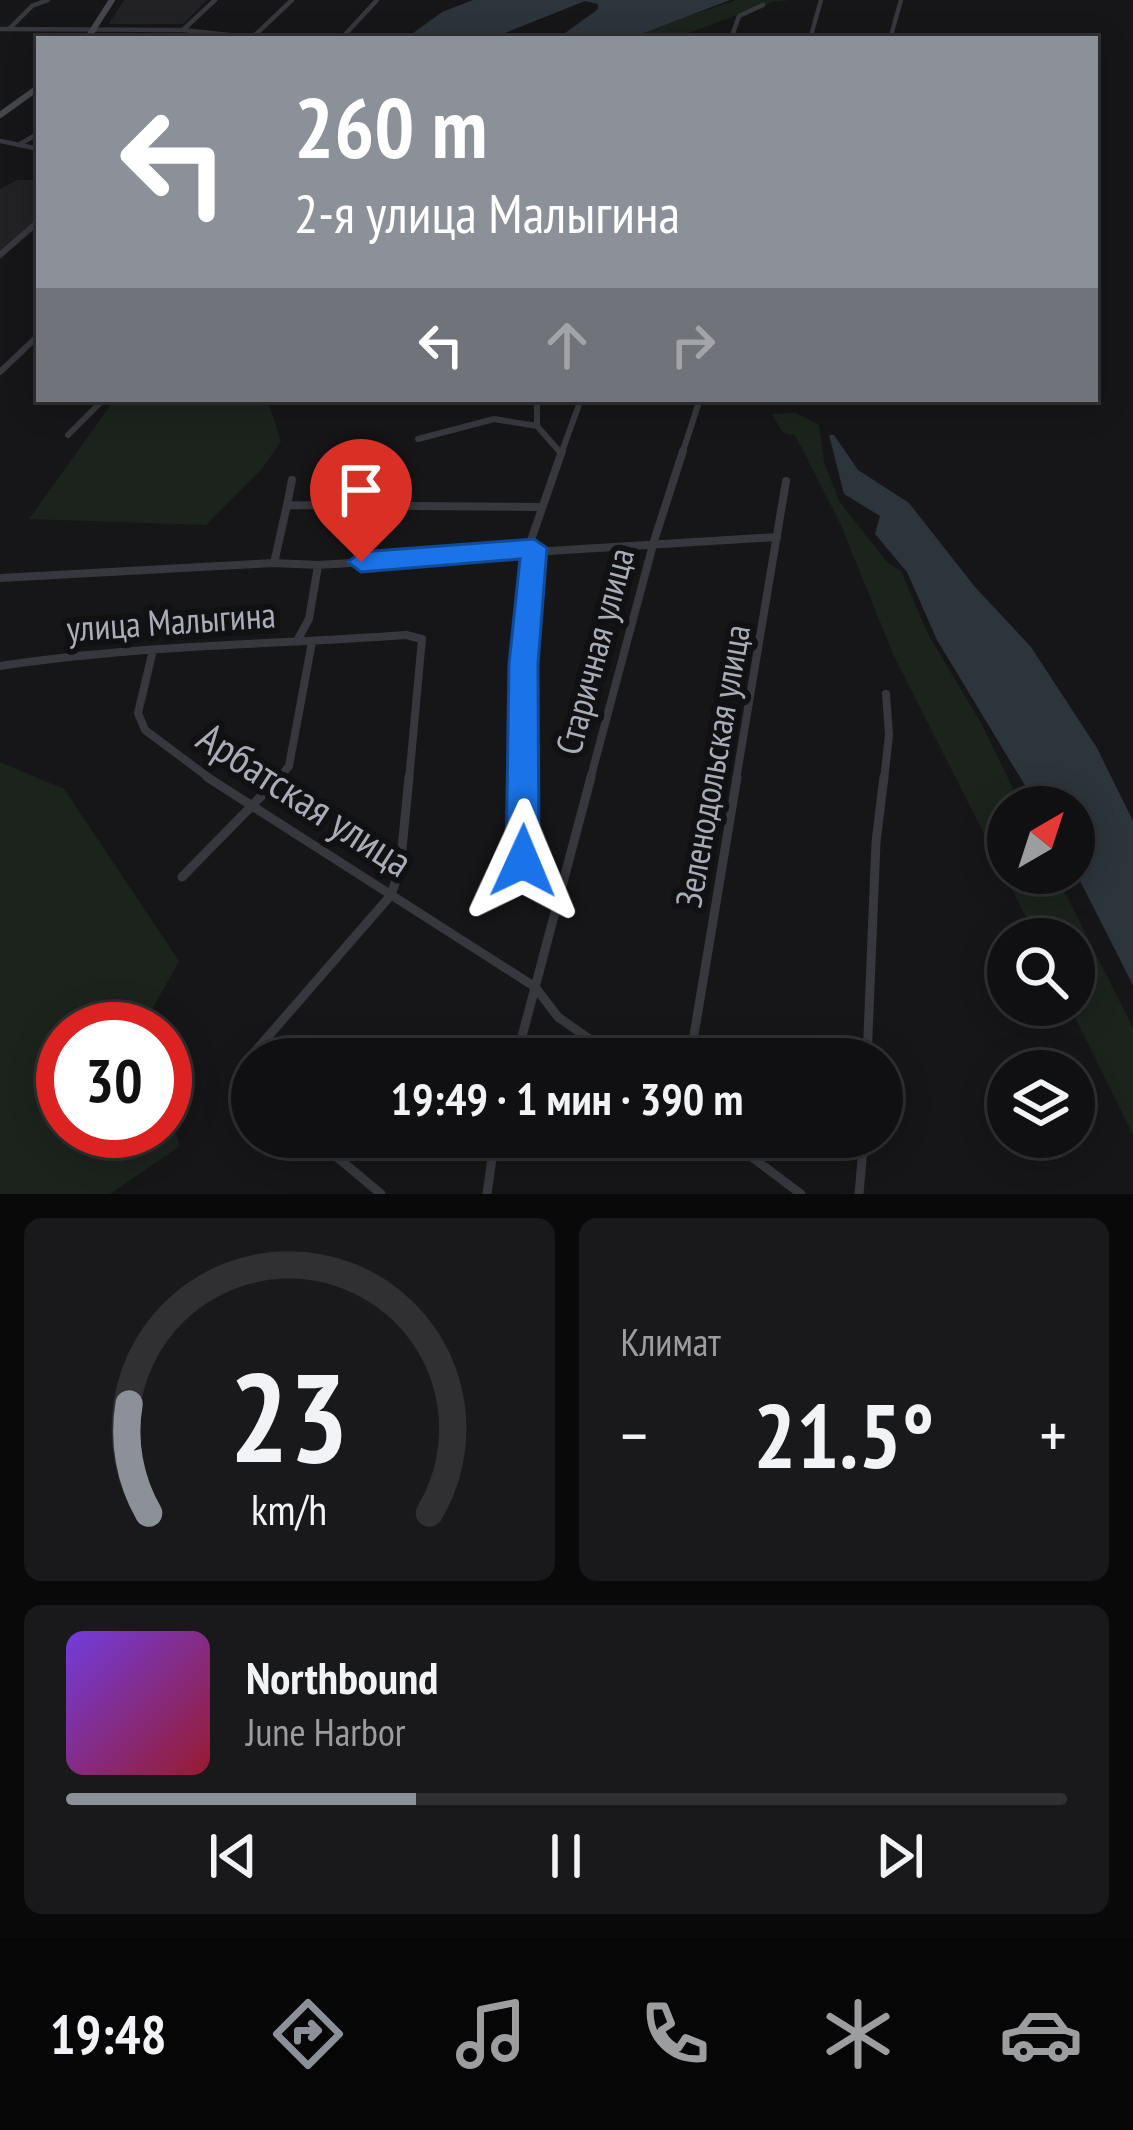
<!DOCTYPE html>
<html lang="ru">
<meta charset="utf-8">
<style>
:root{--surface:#101012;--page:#19191b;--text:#f1f3f6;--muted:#9c9d9f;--line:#303032;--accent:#8c9099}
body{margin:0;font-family:"PT Sans Narrow",sans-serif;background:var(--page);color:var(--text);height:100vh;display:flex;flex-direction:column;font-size:45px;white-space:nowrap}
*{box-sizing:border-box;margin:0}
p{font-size:39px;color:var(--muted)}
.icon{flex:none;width:66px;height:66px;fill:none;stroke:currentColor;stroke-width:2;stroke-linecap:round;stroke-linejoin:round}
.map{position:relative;height:1194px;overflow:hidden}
.drawer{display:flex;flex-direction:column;gap:24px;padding:24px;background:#09090a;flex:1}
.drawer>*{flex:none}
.top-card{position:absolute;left:36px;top:36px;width:1062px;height:366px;border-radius:0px;box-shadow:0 6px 30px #0003,0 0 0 3px var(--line);background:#8c9099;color:#fff;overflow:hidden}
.needle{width:78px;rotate:39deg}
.fabs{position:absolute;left:987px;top:786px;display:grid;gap:24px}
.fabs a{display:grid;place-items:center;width:108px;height:108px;border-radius:50%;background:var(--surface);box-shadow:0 6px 30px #0003,0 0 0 3px var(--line);font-size:60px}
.speed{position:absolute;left:36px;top:1002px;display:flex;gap:24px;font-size:60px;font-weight:700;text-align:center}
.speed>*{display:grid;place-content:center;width:156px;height:156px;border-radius:50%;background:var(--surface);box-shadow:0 6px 30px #0003,0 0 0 3px var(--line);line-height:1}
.speed .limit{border:18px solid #d22;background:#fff;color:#111}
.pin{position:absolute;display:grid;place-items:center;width:102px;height:102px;color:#fff;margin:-123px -51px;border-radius:50% 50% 50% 0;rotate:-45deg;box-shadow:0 0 12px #0007}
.pin .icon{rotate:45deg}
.me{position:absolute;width:132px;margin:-66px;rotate:1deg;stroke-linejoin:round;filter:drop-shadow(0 0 9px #0008)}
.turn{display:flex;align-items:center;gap:42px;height:252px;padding:0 60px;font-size:54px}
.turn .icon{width:156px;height:156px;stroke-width:2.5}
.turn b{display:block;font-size:84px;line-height:102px}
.lanes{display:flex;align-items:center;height:114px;padding:0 60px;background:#0003;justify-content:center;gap:60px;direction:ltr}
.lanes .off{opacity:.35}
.big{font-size:90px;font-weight:700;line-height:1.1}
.drawer .widget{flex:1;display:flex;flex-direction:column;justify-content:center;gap:18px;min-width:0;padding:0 42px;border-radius:18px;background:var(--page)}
.drawer .dial{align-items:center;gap:0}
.dial svg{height:312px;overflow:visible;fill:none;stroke:var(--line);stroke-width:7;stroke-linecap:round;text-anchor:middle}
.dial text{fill:var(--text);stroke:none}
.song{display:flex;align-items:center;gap:36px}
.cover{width:144px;height:144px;border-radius:18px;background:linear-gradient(135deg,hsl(260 70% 55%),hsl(350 70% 35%))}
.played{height:12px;border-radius:6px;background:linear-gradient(90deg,var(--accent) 35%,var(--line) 35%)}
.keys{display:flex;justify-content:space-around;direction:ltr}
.heat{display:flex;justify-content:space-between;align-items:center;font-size:66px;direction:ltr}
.drawer .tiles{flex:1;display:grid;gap:24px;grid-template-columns:1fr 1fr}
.widget:last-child{grid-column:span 2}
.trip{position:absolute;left:231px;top:1038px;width:672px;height:120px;border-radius:60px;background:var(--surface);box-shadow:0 6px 30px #0003,0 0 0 3px var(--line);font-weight:700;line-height:120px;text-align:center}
.tab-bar{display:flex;height:192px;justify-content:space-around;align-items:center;background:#060607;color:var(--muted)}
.tab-bar .icon{width:84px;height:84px}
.tab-bar .current{color:var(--accent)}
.tab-bar b{font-size:54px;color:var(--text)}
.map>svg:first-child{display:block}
</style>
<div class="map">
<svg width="1133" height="1194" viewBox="0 0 1133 1194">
<rect width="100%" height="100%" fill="#161618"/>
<path fill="#222225" d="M124 0H207L183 24H109Z
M17 180H39V218L0 252V189Z"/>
<path fill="#1c231d" d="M737 0H791L772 2 672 39H631L650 28Z
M115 399H267L281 441 261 470 206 525 29 519Z
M796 413 819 425 824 462 839 501 887 562 901 571 928 634 981 723 1022 807H1008V873H1055L1133 1028V1135L1069 1005H1074V939H1037L894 656 840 523 795 435 783 433 772 414Z
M0 762 64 789 179 961 141 1029H63V1131H165V1101L180 1146 110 1194H0Z"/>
<path fill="#2c353c" d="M473 0H730L628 39H557L598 9V4L585 1 490 39H405L442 12Z
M829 435H834L858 470 909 503 975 587 1031 647 1097 748 1133 821V985L1074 869V807H1038L937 640 907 572 875 534 880 516 844 494Z"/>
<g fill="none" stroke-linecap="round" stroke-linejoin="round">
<path stroke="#37383d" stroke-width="4.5" d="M0 29 183 30 264 39
M9 29 32 6 48 0
M184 29 215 0
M254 36 292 0
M341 39 377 0
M731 39 739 16 763 5
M810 39 821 0
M890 39 901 0
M0 141 39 149
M20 144 39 133"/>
<path stroke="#37383d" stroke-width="6" d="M0 255 39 221
M0 372 39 335
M537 399V426L560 452
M68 435 104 399
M418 439 494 419 537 426
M561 454 581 399
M682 454 700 399"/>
<path stroke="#37383d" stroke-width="8" d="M287 505 292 480
M274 563 287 505 540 507
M0 578 274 563 318 565 777 537
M298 639 309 619 318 566
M153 650 138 713 145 730 212 780
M0 666C135 645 271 645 406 635L422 639 409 780
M278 780 289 766 312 642
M523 780 524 665 534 585 530 543 562 451
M590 780 654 541 683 451
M736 780 786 481
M884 780 889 735 886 694"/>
<path stroke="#37383d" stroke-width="9" d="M207 777 535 987 558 1017 618 1059
M523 777 522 861 527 872 559 902
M182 877 280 777
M516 1059 591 777
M690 1059 737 777
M867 1059 876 842 884 777
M252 1076V1055L391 895 400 869 409 777
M313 1137 381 1194
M725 1137 801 1194
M487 1194 495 1137
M859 1194 864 1137"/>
<path stroke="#45474d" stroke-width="6" d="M87 39 112 0
M0 115 39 87"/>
</g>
<path fill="#1a73e8" stroke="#114b97" stroke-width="3" d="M534 539 547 548 538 664 539 861 534 872 523 876 511 872 506 861 509 664 520 559 361 572 348 562 361 552Z"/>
<g text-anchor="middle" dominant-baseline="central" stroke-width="12" stroke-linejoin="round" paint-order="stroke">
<g font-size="36" fill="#a8adb8" stroke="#111113">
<text transform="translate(171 621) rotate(-4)">улица Малыгина</text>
<text transform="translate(594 651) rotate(-75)">Старичная улица</text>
<text transform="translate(712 766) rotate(-80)">Зеленодольская улица</text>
</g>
<g font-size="42" fill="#a8adb8" stroke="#111113">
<text transform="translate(305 799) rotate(33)">Арбатская улица</text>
</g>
</g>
</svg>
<div class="fabs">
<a><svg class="needle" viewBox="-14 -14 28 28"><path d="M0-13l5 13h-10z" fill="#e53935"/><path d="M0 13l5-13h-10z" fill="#9c9d9f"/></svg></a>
<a><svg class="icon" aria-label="search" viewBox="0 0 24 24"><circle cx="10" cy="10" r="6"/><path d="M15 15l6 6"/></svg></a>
<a><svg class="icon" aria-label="layers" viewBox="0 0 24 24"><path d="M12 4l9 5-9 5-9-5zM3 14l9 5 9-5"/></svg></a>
</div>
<div class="speed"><div class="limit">30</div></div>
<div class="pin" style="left:361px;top:562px;background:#d93025"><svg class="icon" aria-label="arrive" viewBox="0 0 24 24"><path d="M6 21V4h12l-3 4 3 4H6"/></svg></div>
<svg class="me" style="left:523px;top:861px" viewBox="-20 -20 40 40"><path d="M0-17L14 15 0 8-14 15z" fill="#1a73e8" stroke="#fff" stroke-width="4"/></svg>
<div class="trip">19:49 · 1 мин · 390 m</div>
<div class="top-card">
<div class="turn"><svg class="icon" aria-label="left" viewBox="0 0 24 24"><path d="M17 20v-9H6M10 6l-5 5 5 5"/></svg><div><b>260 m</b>2-я улица Малыгина</div></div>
<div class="lanes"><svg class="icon" aria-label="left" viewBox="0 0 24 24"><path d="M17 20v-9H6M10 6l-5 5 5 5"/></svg><svg class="icon off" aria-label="ahead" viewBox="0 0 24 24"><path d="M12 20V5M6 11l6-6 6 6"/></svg><svg class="icon off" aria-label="right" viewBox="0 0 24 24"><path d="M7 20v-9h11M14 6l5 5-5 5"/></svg></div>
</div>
</div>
<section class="drawer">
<div class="tiles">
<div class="widget dial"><svg viewBox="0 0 100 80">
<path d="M14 69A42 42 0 1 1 86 69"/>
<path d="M14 69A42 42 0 0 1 9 41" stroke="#8c9099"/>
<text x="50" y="56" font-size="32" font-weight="700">23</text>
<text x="50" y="72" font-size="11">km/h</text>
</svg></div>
<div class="widget"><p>Климат</p>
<div class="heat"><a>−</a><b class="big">21.5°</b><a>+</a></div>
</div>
<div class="widget">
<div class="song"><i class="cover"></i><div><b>Northbound</b><p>June Harbor</p></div></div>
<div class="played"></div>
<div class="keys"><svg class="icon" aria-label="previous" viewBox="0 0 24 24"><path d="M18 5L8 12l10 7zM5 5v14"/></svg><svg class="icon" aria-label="pause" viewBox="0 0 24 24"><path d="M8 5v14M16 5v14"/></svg><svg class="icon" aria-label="next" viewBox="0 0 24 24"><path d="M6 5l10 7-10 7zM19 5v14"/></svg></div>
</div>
</div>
</section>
<nav class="tab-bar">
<b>19:48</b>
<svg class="icon current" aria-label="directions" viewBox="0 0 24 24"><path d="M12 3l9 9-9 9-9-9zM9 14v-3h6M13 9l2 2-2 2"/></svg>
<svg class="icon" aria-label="music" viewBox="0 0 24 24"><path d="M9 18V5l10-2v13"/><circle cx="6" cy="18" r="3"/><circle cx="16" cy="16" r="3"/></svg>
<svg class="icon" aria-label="phone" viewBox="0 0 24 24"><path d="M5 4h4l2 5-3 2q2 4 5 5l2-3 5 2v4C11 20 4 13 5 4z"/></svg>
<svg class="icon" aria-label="climate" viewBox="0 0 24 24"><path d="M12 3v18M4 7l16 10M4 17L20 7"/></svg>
<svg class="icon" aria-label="car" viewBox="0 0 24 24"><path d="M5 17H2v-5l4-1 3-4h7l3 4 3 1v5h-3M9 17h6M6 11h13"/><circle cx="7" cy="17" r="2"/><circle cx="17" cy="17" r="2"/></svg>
</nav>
